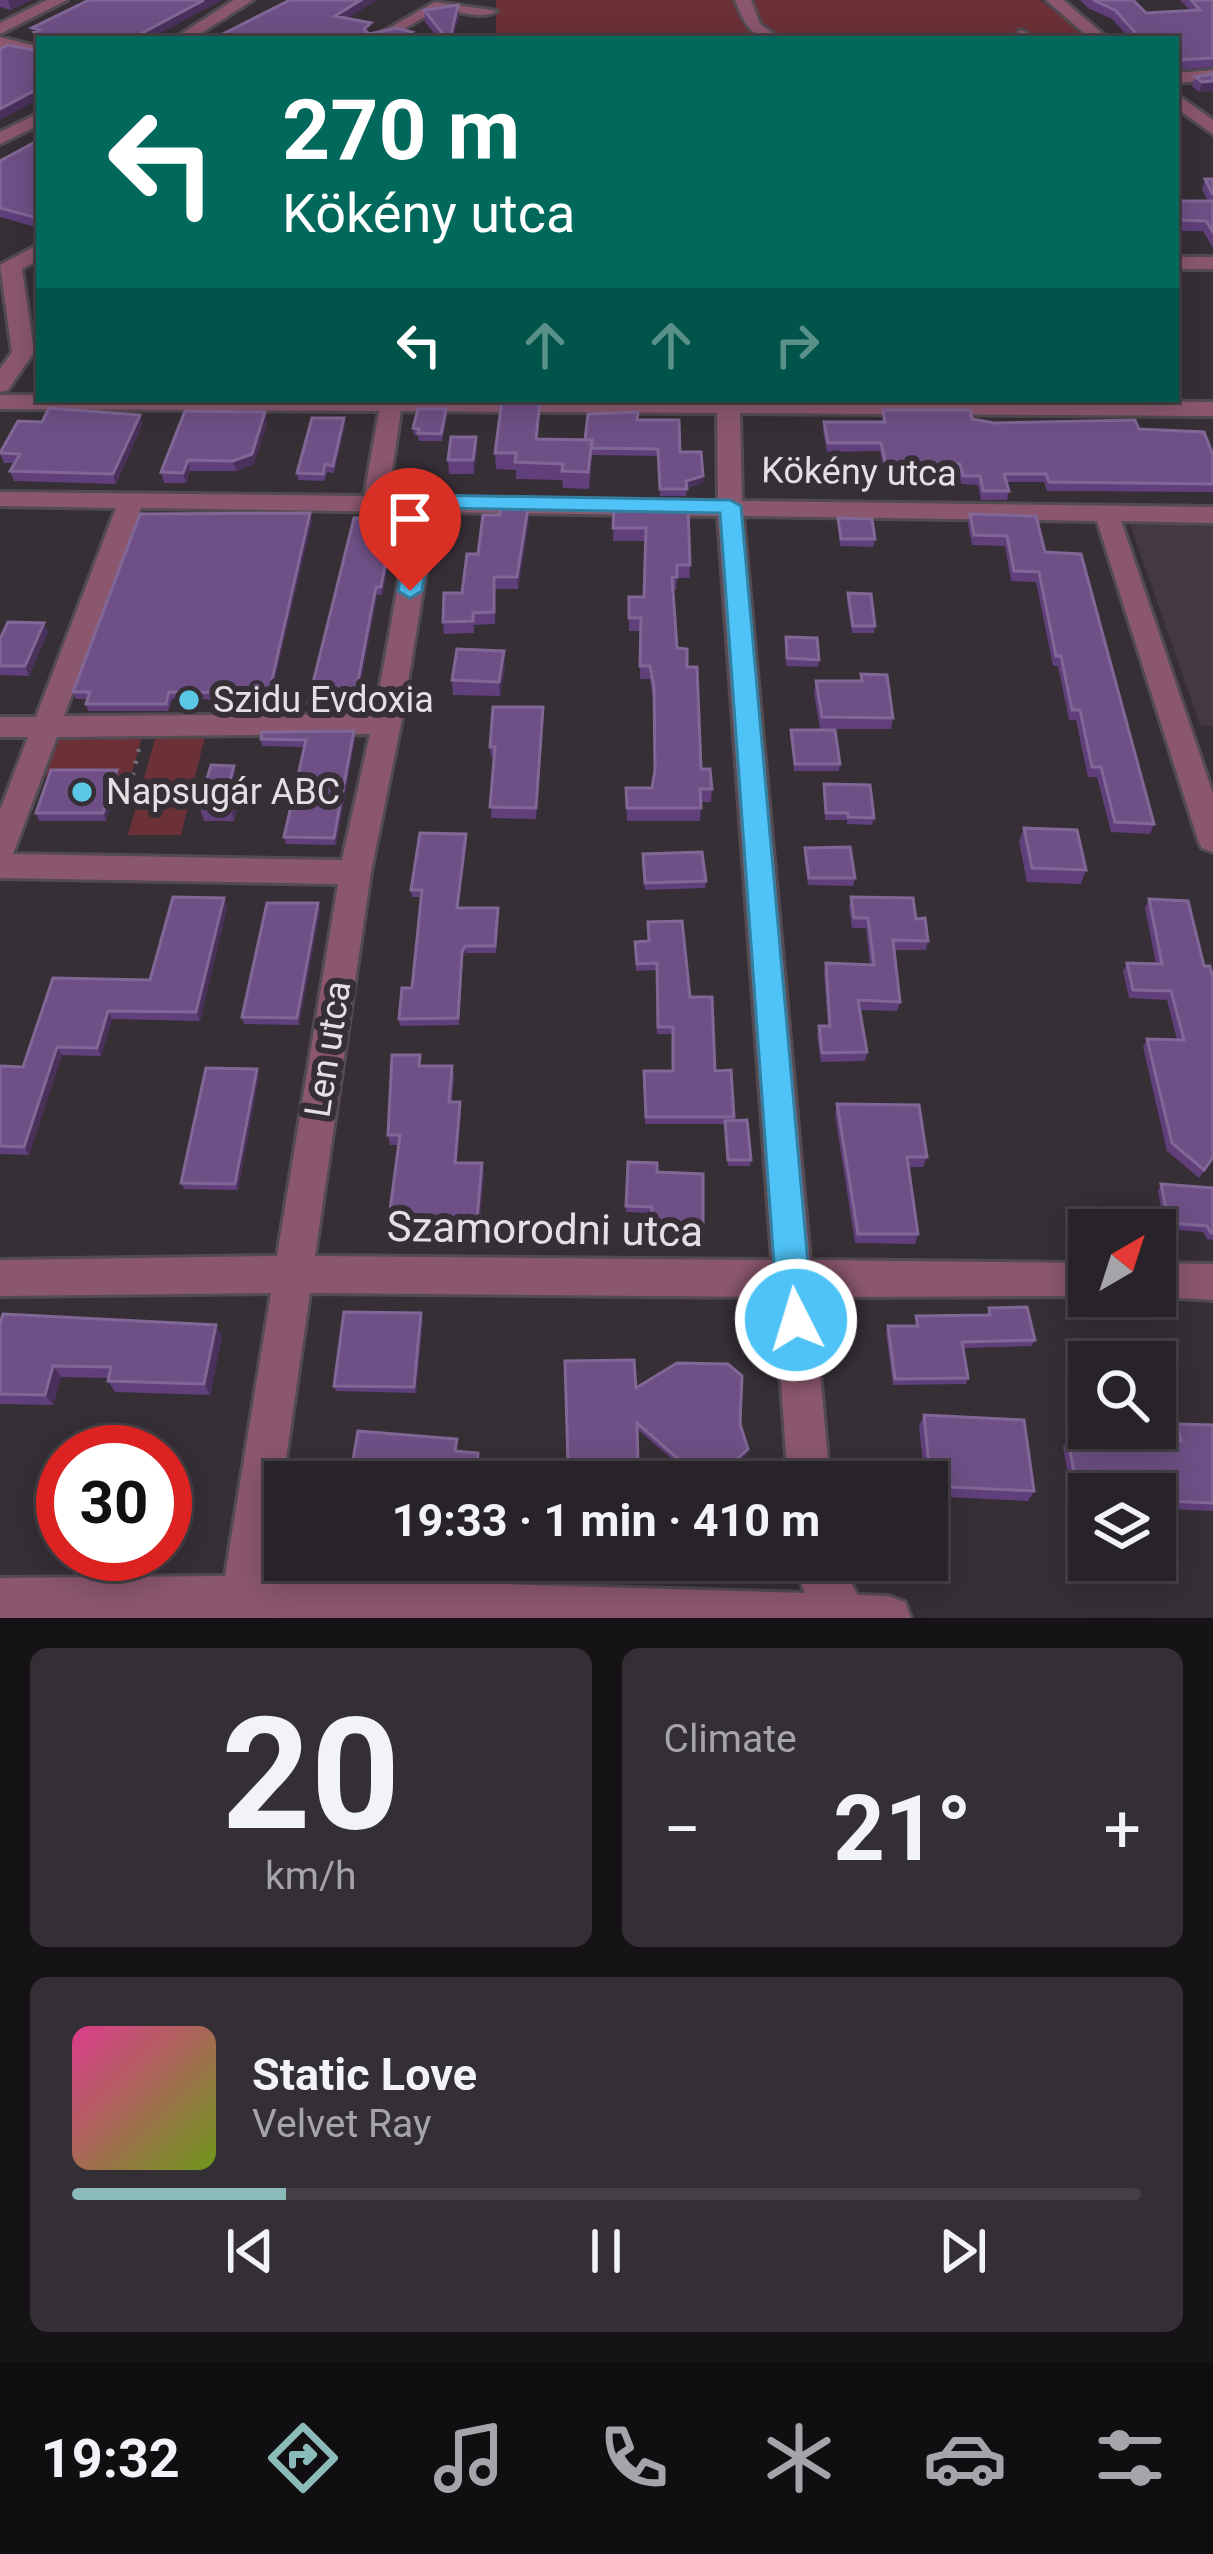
<!DOCTYPE html>
<meta charset="utf-8">
<style>
:root{--surface:#282328;--page:#342f34;--text:#f1f3f6;--muted:#a5a4a8;--line:#444045;--accent:#8bbbb9}
body{margin:0;font-family:Roboto,sans-serif;background:var(--page);color:var(--text);height:100vh;display:flex;flex-direction:column;font-size:45px;white-space:nowrap}
*{box-sizing:border-box;margin:0}
p{font-size:39px;color:var(--muted)}
.icon{flex:none;width:66px;height:66px;fill:none;stroke:currentColor;stroke-width:2;stroke-linecap:round;stroke-linejoin:round}
.map{position:relative;height:1618px;overflow:hidden}
.drawer{display:flex;flex-direction:column;gap:30px;padding:30px;background:#161316;flex:1}
.drawer>*{flex:none}
.hud{position:absolute;left:36px;top:36px;width:1143px;height:366px;border-radius:0px;box-shadow:0 6px 30px #0003,0 0 0 3px var(--line);background:#00695c;color:#fff;overflow:hidden}
.needle{width:78px;rotate:39deg}
.fabs{position:absolute;left:1068px;top:1209px;display:grid;gap:24px}
.fabs a{display:grid;place-items:center;width:108px;height:108px;border-radius:0px;background:var(--surface);box-shadow:0 6px 30px #0003,0 0 0 3px var(--line);font-size:60px}
.speed{position:absolute;left:36px;top:1425px;display:flex;gap:24px;font-size:60px;font-weight:700;text-align:center}
.speed>*{display:grid;place-content:center;width:156px;height:156px;border-radius:50%;background:var(--surface);box-shadow:0 6px 30px #0003,0 0 0 3px var(--line);line-height:1}
.speed .limit{border:18px solid #d22;background:#fff;color:#111}
.pin{position:absolute;display:grid;place-items:center;width:102px;height:102px;color:#fff;margin:-123px -51px;border-radius:50% 50% 50% 0;rotate:-45deg;box-shadow:0 0 12px #0007}
.pin .icon{rotate:45deg}
.me{position:absolute;width:132px;margin:-66px;rotate:355deg;stroke-linejoin:round;filter:drop-shadow(0 0 9px #0008)}
.turn{display:flex;align-items:center;gap:42px;height:252px;padding:0 48px;font-size:54px}
.turn .icon{width:156px;height:156px;stroke-width:2.5}
.turn b{display:block;font-size:84px;line-height:102px}
.lanes{display:flex;align-items:center;height:114px;padding:0 48px;background:#0003;justify-content:center;gap:60px;direction:ltr}
.lanes .off{opacity:.35}
.big{font-size:90px;font-weight:700;line-height:1.1}
.drawer .card{flex:1;display:flex;flex-direction:column;justify-content:center;gap:18px;min-width:0;padding:0 42px;border-radius:18px;background:var(--page)}
.drawer .dial{align-items:center;gap:0}
.dial b{font-size:156px;line-height:1}
.song{display:flex;align-items:center;gap:36px}
.cover{width:144px;height:144px;border-radius:18px;background:linear-gradient(135deg,hsl(330 70% 55%),hsl(80 70% 35%))}
.played{height:12px;border-radius:6px;background:linear-gradient(90deg,var(--accent) 20%,var(--line) 20%)}
.keys{display:flex;justify-content:space-around;direction:ltr}
.heat{display:flex;justify-content:space-between;align-items:center;font-size:66px;direction:ltr}
.drawer .tiles{flex:1;display:grid;gap:30px;grid-template-columns:1fr 1fr}
.card:last-child{grid-column:span 2}
.trip{position:absolute;left:264px;top:1461px;width:684px;height:120px;border-radius:0px;background:var(--surface);box-shadow:0 6px 30px #0003,0 0 0 3px var(--line);font-weight:700;line-height:120px;text-align:center}
.menu{display:flex;height:192px;justify-content:space-around;align-items:center;background:#100e10;color:var(--muted)}
.menu .icon{width:84px;height:84px}
.menu .active{color:var(--accent)}
.menu b{font-size:54px;color:var(--text)}
.map>svg:first-child{display:block}
</style>
<div class="map">
<svg width="1213" height="1618" viewBox="0 0 1213 1618">
<rect width="100%" height="100%" fill="#362f36"/>
<path fill="#443843" d="M1130 524 1213 526V726L1200 725Z"/>
<path fill="#6c3037" d="M496 0H1040L1091 39H496Z
M157 732H206L181 835H128Z
M82 736 142 737 131 776 45 775 57 739Z"/>
<g fill="none" stroke-linecap="round" stroke-linejoin="round">
<g stroke="#524b52" stroke-width="6">
<path id="minor" d="M47 0H67L0 34V23Z
M234 0H253L192 39H173Z
M735 0H751L760 24 781 39C751 39 745 26 735 0Z
M1046 0H1063L1109 39H1091Z
M435 2 497 11C480 21 460 9 441 12 414 16 402 39 370 39Z
M1020 30 1026 32 1029 39H1013Z
M0 37 39 47V57L0 47Z
M1213 70V80L1176 83V73Z
M1176 94 1213 120V134L1176 108Z
M39 113V125L0 144V132Z
M39 244V259L22 269 34 352 8 390 0 392V369L12 352 0 265Z
M1176 257H1213V269H1176Z
M0 395 1213 402V416L740 413 742 501 1213 507V523L1121 521 1213 794V852L1202 848 1198 840 1097 521 743 516 810 1260 1089 1263V1296H1098L813 1297 830 1482H788L775 1297 310 1293 269 1577 805 1593 793 1560H837L858 1595 889 1596 905 1602 911 1618H0V1578L225 1576 271 1293 0 1296V1260L277 1256 338 884 0 878V810L28 737H0V717H36L116 508 0 506V492L364 496 379 411 0 409ZM401 411 717 413 718 501 388 497ZM141 508 411 512 375 714 64 716ZM436 512 718 516 772 1260 315 1256 371 872 401 724ZM370 734 342 860 13 854 57 737Z
M1155 1263 1213 1264V1300L1146 1296H1155Z"/>
</g>
<path stroke="#746e74" stroke-width="3" stroke-dasharray="1.5 4.5" stroke-linecap="butt" d="M516 39 524 36"/>
<path stroke="#746e74" stroke-width="4.5" stroke-dasharray="3 9" stroke-linecap="butt" d="M116 776H133
M130 787 139 749"/>
<use href="#minor" fill="#8b576e" fill-rule="evenodd"/>
</g>
<path fill="#603f7b" d="M0 0H32L11 10 0 7Z
M1080 0H1133L1146 13 1190 10 1180 0H1213V67L1176 70V39H1130L1112 19 1088 8Z
M458 5 459 17 453 39H439L425 22 424 10Z
M1213 74 1199 92 1192 86 1195 77Z
M39 140V228L0 217V161Z
M1205 179H1213V248L1203 231H1176V201H1208L1202 189Z
M540 400 538 439 585 440 638 420 680 452 703 483 687 488 686 496H660L658 456 592 455 589 489 563 488 562 480 516 479V470L496 469 495 453Z
M446 409 447 416 442 441H419L418 436 414 435 413 428Z
M883 410 972 419 994 423 1139 429 1213 455V492L1047 491 1044 482H1007L1009 491 1007 500H981L978 485 961 484 959 472H922L921 483H886L880 451 827 452 823 431 824 422H882Z
M140 415 142 425 116 484 14 481 10 471 15 463H4L0 453 42 422Z
M344 418 345 425 334 473 327 472 324 481 298 480 297 473Z
M267 423 254 464 236 471H190L186 483H164L161 472Z
M476 437 477 451 474 474H449L448 460Z
M614 506 688 507 690 578H677L676 590H673L677 648 687 667 701 769 712 789 711 802H701L700 821H627L626 788H652L654 773 653 700 650 679H640L641 631H629V597H644L646 541H613Z
M970 514 1045 552 1154 824 1150 834 1111 832 1097 777H1088L1076 720H1069L1058 666H1053L1036 582 1011 581 1005 546 972 545 968 524Z
M838 518 875 539 873 547 840 546Z
M394 519 395 526 382 595H377L356 710H310L308 703Z
M312 520 270 700 172 699 168 711H88L86 704 88 699H76L73 692Z
M529 520 518 589H495V624L474 625V633L444 634 443 622 462 593 478 554Z
M848 593 875 626 874 633H852L847 601Z
M48 632 29 676 0 675V639Z
M786 637 819 660 818 667 786 666Z
M505 665 500 696 453 695 452 680Z
M861 674 893 718 891 729H820L814 693 816 681H860Z
M543 707 536 819 491 818 495 757H491L490 747Z
M791 730 840 764 839 771H794Z
M261 739H355L336 845 286 844 284 837 304 747 262 746Z
M234 766 240 798 234 821H204L199 806Z
M117 770 119 777 106 821H39L36 813Z
M824 784 874 818 872 825 847 824V820H825Z
M1024 828 1086 870 1081 884 1027 882 1019 842Z
M467 841 458 908H498L496 953H466L463 958 459 1025 400 1026 399 1019 412 988 421 897H412L411 890Z
M805 848 855 878 853 886 808 885 804 855Z
M642 861 706 881 705 888 645 890Z
M851 897 916 919 928 941 926 950H894L900 1002 897 1011 860 1010 867 1052 865 1061 821 1062 817 1036 819 1026H828L824 973 826 963 870 965 866 928H852L849 907Z
M1149 899 1213 1158 1199 1178 1167 1151 1143 1047 1147 1039 1177 1040 1167 1000 1129 998 1123 971 1127 963 1156 964 1145 908Z
M318 903 320 910 299 1025 244 1024 242 1017Z
M227 907 200 1021 112 1019 101 1056 62 1055 29 1155 0 1154V1066L23 1067 150 980Z
M635 942 690 997 715 1071 734 1117V1120L751 1160 750 1166H728L724 1124H645L644 1071H672V1034H657V970L636 971Z
M422 1066H452L454 1076 452 1102H460L461 1111 457 1163 484 1173 479 1229 391 1234 388 1225 399 1145H390L388 1135Z
M259 1076 238 1190 184 1189 181 1183Z
M837 1104 927 1157 923 1167H908L918 1234 915 1244 855 1243 835 1114Z
M628 1162 657 1172 703 1174 702 1232 651 1230 652 1213 626 1212Z
M1161 1184 1213 1188V1240L1207 1239 1203 1232 1165 1229 1158 1191Z
M989 1308 1035 1340 1032 1346 963 1348 968 1378 966 1384 893 1385 886 1332 888 1326H915L916 1316 987 1315Z
M423 1319 416 1393 336 1391 334 1386Z
M0 1324 222 1336 210 1395 115 1392 108 1381 109 1378 61 1377 53 1405 0 1404Z
M636 1388 740 1424 748 1449 747 1454 729 1470H685L637 1429 638 1467 569 1469 568 1464Z
M924 1415 1034 1491 1028 1501 927 1496V1482H925L919 1426Z
M1177 1424 1213 1425V1511L1167 1509 1161 1517H1155V1494H1089V1515H1075L1063 1447 1068 1439 1173 1441 1171 1431Z"/>
<path fill="#49315b" d="M8 0H32L11 10Z
M204 0H222L150 39H131Z
M361 0H377L337 25 335 16Z
M458 5 459 17 453 39H450Z
M1213 81V91L1199 92 1202 82Z
M39 88V99L0 120V109Z
M265 412 267 423 254 464 236 471 233 461Z
M140 415 142 425 116 484 113 474Z
M344 418 345 425 334 473 333 466Z
M476 437 477 451 474 474 473 460Z
M188 460 190 471 186 483 183 473Z
M703 476V483L686 488V481Z
M528 508 529 520 518 589 517 577Z
M310 513 312 520 270 700 269 693Z
M394 519 395 526 382 595 381 587Z
M376 587 377 595 356 710 354 702Z
M44 623 48 632 29 676 25 666Z
M504 651 505 665 500 696 499 682Z
M543 707 544 718 536 819V808Z
M354 731 355 739 336 845 334 838Z
M234 766 240 798 234 821 230 807 229 784Z
M117 770 119 777 106 821 103 813Z
M466 834 467 841 457 915V908Z
M224 898 227 907 200 1021 196 1012Z
M318 903 320 910 299 1025 297 1018Z
M465 946 466 953 463 958 459 1025 462 952Z
M108 1011 112 1019 101 1056 97 1048Z
M57 1047 62 1055 29 1155 24 1147Z
M257 1069 259 1076 238 1190 235 1184Z
M460 1102 461 1111 456 1172 455 1163Z
M482 1163 484 1173 479 1229 477 1220Z
M421 1313 423 1319 416 1393 414 1387Z
M216 1325 222 1336 210 1395 204 1384Z
M53 1366 61 1377 53 1405 45 1395Z
M748 1449 747 1454 729 1470 730 1465Z"/>
<path fill="#6e5086" stroke="#816795" stroke-width="3" d="M89 0H204L131 39H41L34 32 39 30 32 28Z
M290 0H361L335 16 371 23 364 29 369 34 396 28 412 32 401 39H213Z
M1093 0H1133L1146 13 1200 10 1191 0H1213V58L1176 60V39H1141L1115 10Z
M458 5 450 39H447L424 10Z
M8 45 39 51V88L0 109V49Z
M1213 74V81L1202 82 1195 77Z
M39 140V217L37 218 0 208V161Z
M1205 179H1213V195Z
M1176 201H1213V232L1206 221 1176 220Z
M502 400H540L536 439 592 440 588 472 562 471 563 464 515 462 516 453H495Z
M49 408 140 415 113 474 10 471 20 454 0 453 18 421 42 422Z
M418 409H446L441 434 418 433 419 429 413 428Z
M883 410H970L972 419 994 423 1135 420 1139 429 1204 432 1213 455V484L1049 482 1046 474H1004L1009 491H983L980 476H963L960 464 920 463 923 475 888 474 881 443H828L824 422H885Z
M185 411 265 412 252 454 233 461 188 460 183 473 161 472Z
M638 412 637 420H679L680 452H701L703 476 686 481 687 489H660L658 449 592 448V440H585L588 414Z
M312 418H344L333 466 325 464 323 474 297 473Z
M451 437H476L473 460H448Z
M614 506 688 507 690 565H677V577H672L677 648 687 649V667H697L701 769H710L712 789H700L701 808H627L626 788H652L655 770 654 687 650 666H640L641 618H629V597H644L646 528H613Z
M501 508H528L517 577H494V612L473 613V621L443 622 444 593H462L467 554H478L483 515H500Z
M310 513 269 693 169 692 166 704H86L90 692H73L140 514Z
M970 514 1036 516 1045 552 1081 554 1154 824 1115 822 1101 767H1092L1080 710H1072L1061 656H1056L1039 572 1014 571 1007 536 974 535Z
M354 518 394 519 381 587H376L354 702 308 703Z
M838 518 872 519 875 539H841Z
M848 593 871 594 875 626H853Z
M8 622 44 623 25 666H0V639Z
M786 637 817 638 819 660 787 658Z
M457 649 504 651 499 682 452 680Z
M861 674 887 675 893 718 822 717 816 681H862Z
M493 707H543L536 808 490 807 495 747H490Z
M791 730H835L840 764H795Z
M354 731 334 838 284 837 306 740 261 739 262 732Z
M211 765 234 766 229 784H236L230 807 199 806Z
M51 770H117L103 813H36Z
M824 784 870 785 874 818 848 817V813H826Z
M1024 828 1077 830 1086 870 1032 868Z
M420 833 466 834 457 908H498L495 946H465L462 952 458 1018 399 1019 402 988H412L422 890H411Z
M850 847 855 878H809L805 848Z
M702 852 706 881 645 883 643 854Z
M173 897 224 898 196 1012 108 1011 97 1048 57 1047 24 1147 0 1146V1066L23 1067 53 978 150 980Z
M851 897 913 898 916 919 925 918 928 941 893 940 900 1002 858 1000 867 1052 822 1053 819 1026H830L826 963 874 965 868 918H854Z
M1149 899 1188 901 1204 966H1210L1213 979V1157L1204 1170 1172 1143 1147 1039 1184 1040 1171 991 1133 990 1127 963 1162 964Z
M267 903H318L297 1018 242 1017Z
M682 921 690 997H712L715 1071 731 1070 734 1117H646L644 1071H673V1027H658L657 963 637 964 635 942 649 941 648 922Z
M392 1055H420L419 1066H452L449 1102H460L455 1163H482L477 1220 388 1225 400 1135H388Z
M206 1068 257 1069 235 1184 181 1183Z
M837 1104 919 1105 927 1157H907L918 1234H858Z
M747 1120 751 1160H728L725 1121Z
M628 1162 657 1163V1172L703 1174V1226L651 1223 652 1207 626 1206Z
M1161 1184 1213 1188V1233H1211L1207 1226 1169 1223Z
M1027 1307 1035 1340 962 1342 968 1378 895 1379 888 1326H918L916 1316 990 1315 989 1308Z
M344 1312 421 1313 414 1387 334 1386Z
M3 1314 216 1325 204 1384 108 1381 111 1367 53 1366 45 1395 0 1394V1324Z
M634 1360 636 1388 677 1363 728 1364 742 1376 740 1424 748 1449 730 1465H685L637 1423 638 1462 568 1464 565 1361Z
M924 1415 1024 1420 1034 1491 931 1486Z
M1177 1424 1213 1425V1503L1166 1501 1168 1510H1155V1494H1089V1508H1080L1068 1439 1181 1441Z
M358 1431 457 1439 455 1451 478 1453 475 1482H349Z"/>
<path fill="#4fc3f7" stroke="#337fa1" stroke-width="3" d="M425 495 730 500 741 506 813 1320 808 1333 796 1338 783 1333 778 1320 720 513 435 508 422 591 410 598 398 591 414 502Z"/>
<g fill="#5ac8e5" stroke="#362f36" stroke-width="4.5">
<circle cx="189" cy="700" r="12"/>
<circle cx="82" cy="792" r="12"/>
</g>
<g text-anchor="middle" dominant-baseline="central" stroke-width="12" stroke-linejoin="round" paint-order="stroke">
<g font-size="36" fill="#e4dfe3" stroke="#362f36">
<text transform="translate(859 472) rotate(1)">Kökény utca</text>
<text transform="translate(328 1049) rotate(-81)">Len utca</text>
</g>
<g font-size="36" fill="#e4dfe3" stroke="#362f36" text-anchor="start">
<text x="213" y="700">Szidu Evdoxia</text>
<text x="106" y="792">Napsugár ABC</text>
</g>
<g font-size="42" fill="#e4dfe3" stroke="#362f36">
<text transform="translate(545 1229) rotate(1)">Szamorodni utca</text>
</g>
</g>
</svg>
<div class="fabs">
<a><svg class="needle" viewBox="-14 -14 28 28"><path d="M0-13l5 13h-10z" fill="#e53935"/><path d="M0 13l5-13h-10z" fill="#a5a4a8"/></svg></a>
<a><svg class="icon" aria-label="search" viewBox="0 0 24 24"><circle cx="10" cy="10" r="6"/><path d="M15 15l6 6"/></svg></a>
<a><svg class="icon" aria-label="layers" viewBox="0 0 24 24"><path d="M12 4l9 5-9 5-9-5zM3 14l9 5 9-5"/></svg></a>
</div>
<div class="speed"><div class="limit">30</div></div>
<div class="pin" style="left:410px;top:591px;background:#d93025"><svg class="icon" aria-label="arrive" viewBox="0 0 24 24"><path d="M6 21V4h12l-3 4 3 4H6"/></svg></div>
<svg class="me" style="left:796px;top:1320px" viewBox="-20 -20 40 40"><circle r="17" fill="#4fc3f7" stroke="#fff" stroke-width="3"/><path d="M0-11L8 9 0 5-8 9z" fill="#fff"/></svg>
<div class="trip">19:33 · 1 min · 410 m</div>
<div class="hud">
<div class="turn"><svg class="icon" aria-label="left" viewBox="0 0 24 24"><path d="M17 20v-9H6M10 6l-5 5 5 5"/></svg><div><b>270 m</b>Kökény utca</div></div>
<div class="lanes"><svg class="icon" aria-label="left" viewBox="0 0 24 24"><path d="M17 20v-9H6M10 6l-5 5 5 5"/></svg><svg class="icon off" aria-label="ahead" viewBox="0 0 24 24"><path d="M12 20V5M6 11l6-6 6 6"/></svg><svg class="icon off" aria-label="ahead" viewBox="0 0 24 24"><path d="M12 20V5M6 11l6-6 6 6"/></svg><svg class="icon off" aria-label="right" viewBox="0 0 24 24"><path d="M7 20v-9h11M14 6l5 5-5 5"/></svg></div>
</div>
</div>
<section class="drawer">
<div class="tiles">
<div class="card dial"><b>20</b><p>km/h</p></div>
<div class="card"><p>Climate</p>
<div class="heat"><a>−</a><b class="big">21°</b><a>+</a></div>
</div>
<div class="card">
<div class="song"><i class="cover"></i><div><b>Static Love</b><p>Velvet Ray</p></div></div>
<div class="played"></div>
<div class="keys"><svg class="icon" aria-label="previous" viewBox="0 0 24 24"><path d="M18 5L8 12l10 7zM5 5v14"/></svg><svg class="icon" aria-label="pause" viewBox="0 0 24 24"><path d="M8 5v14M16 5v14"/></svg><svg class="icon" aria-label="next" viewBox="0 0 24 24"><path d="M6 5l10 7-10 7zM19 5v14"/></svg></div>
</div>
</div>
</section>
<nav class="menu">
<b>19:32</b>
<svg class="icon active" aria-label="directions" viewBox="0 0 24 24"><path d="M12 3l9 9-9 9-9-9zM9 14v-3h6M13 9l2 2-2 2"/></svg>
<svg class="icon" aria-label="music" viewBox="0 0 24 24"><path d="M9 18V5l10-2v13"/><circle cx="6" cy="18" r="3"/><circle cx="16" cy="16" r="3"/></svg>
<svg class="icon" aria-label="phone" viewBox="0 0 24 24"><path d="M5 4h4l2 5-3 2q2 4 5 5l2-3 5 2v4C11 20 4 13 5 4z"/></svg>
<svg class="icon" aria-label="climate" viewBox="0 0 24 24"><path d="M12 3v18M4 7l16 10M4 17L20 7"/></svg>
<svg class="icon" aria-label="car" viewBox="0 0 24 24"><path d="M5 17H2v-5l4-1 3-4h7l3 4 3 1v5h-3M9 17h6M6 11h13"/><circle cx="7" cy="17" r="2"/><circle cx="17" cy="17" r="2"/></svg>
<svg class="icon" aria-label="filters" viewBox="0 0 24 24"><path d="M4 7h16M4 17h16"/><circle cx="9" cy="7" r="2"/><circle cx="15" cy="17" r="2"/></svg>
</nav>
